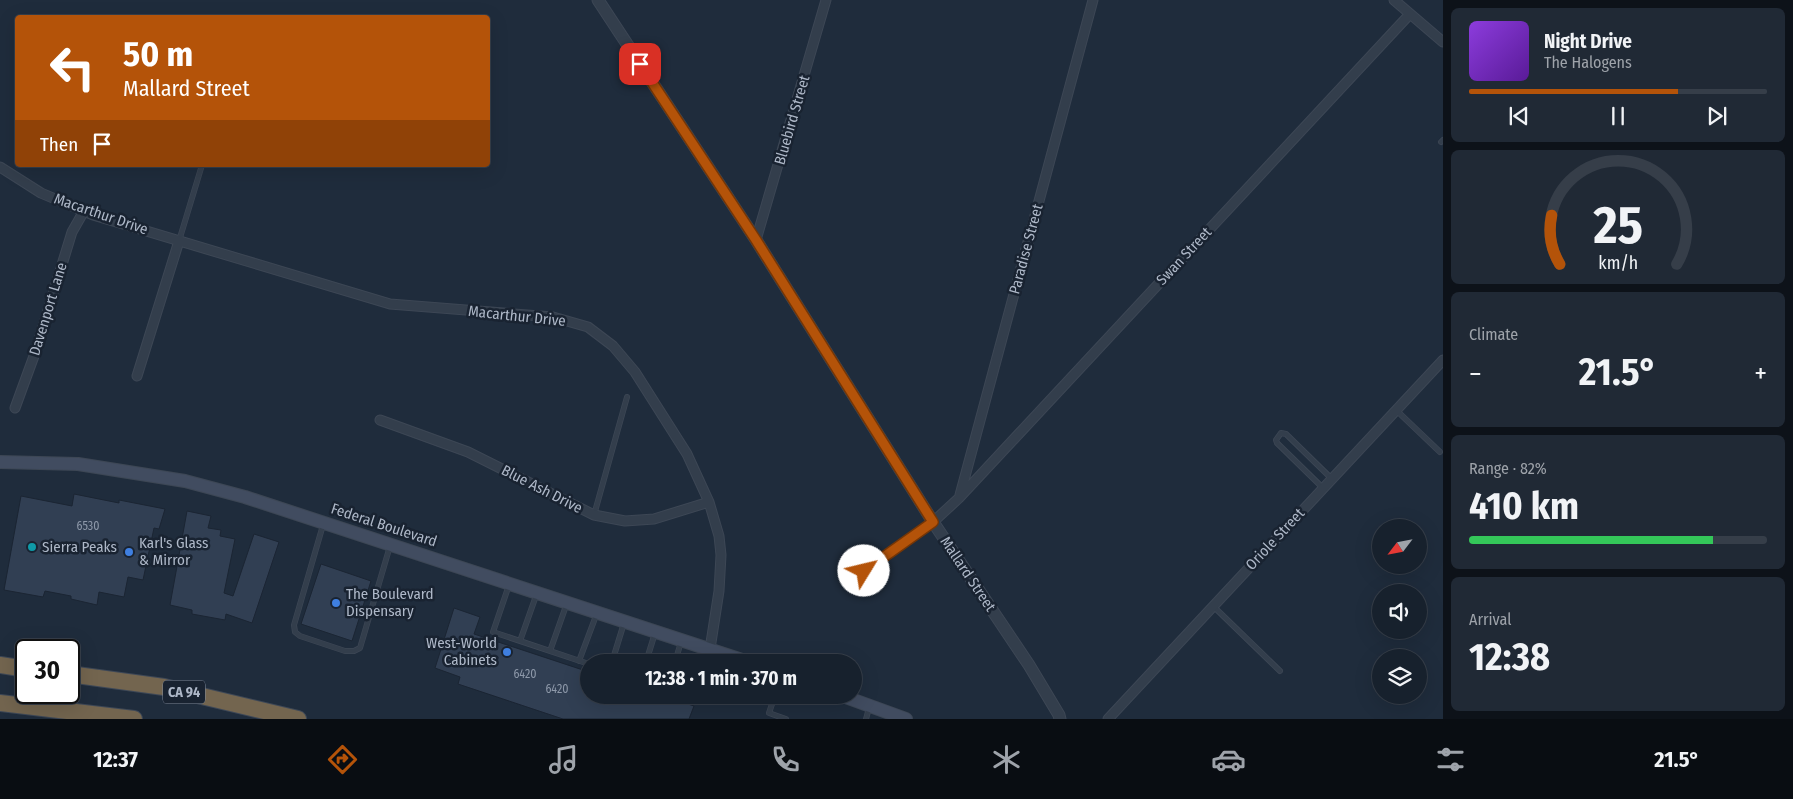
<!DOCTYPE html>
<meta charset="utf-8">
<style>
:root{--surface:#17212d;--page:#202935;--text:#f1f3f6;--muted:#9ea3aa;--line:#363e49;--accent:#b45309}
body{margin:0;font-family:"Fira Sans Condensed",sans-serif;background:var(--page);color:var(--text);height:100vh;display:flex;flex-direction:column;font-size:19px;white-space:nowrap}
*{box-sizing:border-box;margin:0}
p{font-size:16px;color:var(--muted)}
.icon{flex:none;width:28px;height:28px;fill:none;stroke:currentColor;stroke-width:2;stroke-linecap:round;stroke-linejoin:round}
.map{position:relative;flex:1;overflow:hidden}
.panel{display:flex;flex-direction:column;gap:8px;padding:8px;background:#0d1219;width:350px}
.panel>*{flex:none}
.guide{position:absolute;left:15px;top:15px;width:475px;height:152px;border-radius:5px;box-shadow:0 5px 20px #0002,0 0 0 1px var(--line);background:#b45309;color:#fff;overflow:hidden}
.needle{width:32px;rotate:238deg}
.fabs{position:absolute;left:1372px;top:519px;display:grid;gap:10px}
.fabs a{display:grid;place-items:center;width:55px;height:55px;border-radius:50%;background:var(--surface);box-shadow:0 5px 20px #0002,0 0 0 1px var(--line);font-size:25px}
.speed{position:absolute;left:15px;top:639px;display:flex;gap:10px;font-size:25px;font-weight:700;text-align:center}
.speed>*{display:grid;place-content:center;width:65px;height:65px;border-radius:50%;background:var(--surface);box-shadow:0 5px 20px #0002,0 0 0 1px var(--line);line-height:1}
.speed .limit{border:2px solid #111;border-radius:8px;background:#fff;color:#111}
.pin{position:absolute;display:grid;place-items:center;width:42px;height:42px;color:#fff;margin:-21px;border-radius:10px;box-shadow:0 2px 8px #0006}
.me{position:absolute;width:55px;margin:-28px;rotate:54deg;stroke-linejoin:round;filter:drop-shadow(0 0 4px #0008)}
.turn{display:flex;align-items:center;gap:18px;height:105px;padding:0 25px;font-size:22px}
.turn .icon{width:65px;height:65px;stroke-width:2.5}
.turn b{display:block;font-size:35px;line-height:42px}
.then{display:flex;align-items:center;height:48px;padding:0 25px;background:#0003;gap:10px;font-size:19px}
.big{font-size:38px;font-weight:700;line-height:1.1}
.panel .card{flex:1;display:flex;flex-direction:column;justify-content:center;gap:8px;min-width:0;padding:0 18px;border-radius:8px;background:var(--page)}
.panel .dial{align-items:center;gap:0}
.dial svg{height:130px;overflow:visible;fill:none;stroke:var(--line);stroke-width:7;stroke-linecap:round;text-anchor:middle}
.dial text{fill:var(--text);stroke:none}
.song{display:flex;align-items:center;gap:15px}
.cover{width:60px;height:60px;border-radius:8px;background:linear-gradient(135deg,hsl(270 70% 55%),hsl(270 70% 35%))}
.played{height:5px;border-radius:2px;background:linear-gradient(90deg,var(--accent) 70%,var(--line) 70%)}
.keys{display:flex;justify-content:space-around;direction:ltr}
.heat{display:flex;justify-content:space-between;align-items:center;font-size:28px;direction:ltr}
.charge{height:8px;border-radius:4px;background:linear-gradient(90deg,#34c759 82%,var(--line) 0)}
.trip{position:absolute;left:580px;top:654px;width:282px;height:50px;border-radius:25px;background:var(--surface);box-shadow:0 5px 20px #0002,0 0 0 1px var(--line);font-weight:700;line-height:50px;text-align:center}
.menu{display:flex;height:80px;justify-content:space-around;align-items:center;background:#090d12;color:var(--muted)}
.menu .icon{width:35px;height:35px}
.menu .active{color:var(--accent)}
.menu b{font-size:22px;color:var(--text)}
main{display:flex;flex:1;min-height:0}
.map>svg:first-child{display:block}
</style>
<main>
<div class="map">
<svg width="1443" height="719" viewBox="0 0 1443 719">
<rect width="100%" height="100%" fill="#1f2c3c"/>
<path fill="#313f53" stroke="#1b2533" d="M74 494 119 503V500L165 509 159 529 154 528 143 580 128 577 124 597 99 592 97 605 71 599V596L45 591 43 597 4 590 21 496 72 506Z
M187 511 211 516 208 528 221 530 220 536 235 539 224 593 233 596 254 534 279 542 252 623 226 614 225 620 192 614V610L170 605Z
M321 564 371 581 352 641 301 624Z
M454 608 480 617 474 634 589 672V695H660L694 706 689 719H563L458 684 460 677 435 668Z"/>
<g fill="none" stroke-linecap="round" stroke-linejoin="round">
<g stroke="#3d4755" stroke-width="6">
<path id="service" d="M1441 142 1443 140
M179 241 202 165
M1396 410 1440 452
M1323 488 1277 443 1276 440 1281 433 1286 434 1332 479
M594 515 627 397
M323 525 294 625 295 632 300 636 345 651H354L360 648 390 546
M509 585 493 632 589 664
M1213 606 1280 671
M520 641 537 593
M550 651 567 603
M579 661 597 613
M612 662 624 623
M646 662 655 633
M675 662 681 642
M706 662 709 651
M681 695 697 701 699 695
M775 695 769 713 786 719
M866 719 869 708"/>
</g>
<g stroke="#3d4755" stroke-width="11">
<path id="minor" d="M1394 0 1443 42
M0 167 41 193 93 215 390 304 553 317 588 327 613 346 635 372 687 454 709 502 719 536 721 555 719 591 710 649
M756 240 826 0
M137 376 179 241
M15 408 34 356 72 232 84 211
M380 420 468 452 594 515 625 521 654 519 709 502
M960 495 1093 0
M864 571 933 522 959 498 1410 14
M1108 719 1443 360"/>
</g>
<g stroke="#3d4755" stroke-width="13">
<path id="tertiary" d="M598 0 756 240 933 522 1029 665 1059 715 1060 719"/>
</g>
<g stroke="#3d4755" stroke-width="14">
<path id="secondary" d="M0 462 78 464 185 481 245 497 748 662
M840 695 906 719"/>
</g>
<g stroke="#3e4857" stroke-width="18">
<path id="motorway" d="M0 665 26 669
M69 674 164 687 298 719
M0 703 134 719"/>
</g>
<use href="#service" stroke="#333e4c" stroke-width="4.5"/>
<use href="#minor" stroke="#333e4c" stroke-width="9"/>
<use href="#tertiary" stroke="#333e4c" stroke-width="11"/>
<use href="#secondary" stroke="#414c60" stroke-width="12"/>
<use href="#motorway" stroke="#73654f" stroke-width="16"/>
</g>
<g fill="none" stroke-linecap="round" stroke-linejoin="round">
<g stroke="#753606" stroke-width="12">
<path id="route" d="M640 64 756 240 933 522 864 571"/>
</g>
<use href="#route" stroke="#b45309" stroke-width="9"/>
</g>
<circle fill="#0f9aa8" stroke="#192331" stroke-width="2" cx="32" cy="547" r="5"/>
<g fill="#3f7fe0" stroke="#192331" stroke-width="2">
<circle cx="129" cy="552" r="5"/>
<circle cx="336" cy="603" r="5"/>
<circle cx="507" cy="652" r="5"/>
</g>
<g text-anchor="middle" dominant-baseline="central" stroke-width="5" stroke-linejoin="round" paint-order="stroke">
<g font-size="12" fill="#8d98a9">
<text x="88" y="526">6530</text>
<text x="525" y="674">6420</text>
<text x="557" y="689">6420</text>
</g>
<rect fill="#192331" stroke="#818b9b" stroke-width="1" x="163" y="680.5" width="42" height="23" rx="4"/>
<g font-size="14" font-weight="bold" fill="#aeb8c8">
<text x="184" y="692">CA 94</text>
</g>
<g font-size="15" fill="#aeb8c8" stroke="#192331">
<text transform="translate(792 120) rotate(-74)">Bluebird Street</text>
<text transform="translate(101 214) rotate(19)">Macarthur Drive</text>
<text transform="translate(1026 249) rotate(-75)">Paradise Street</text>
<text transform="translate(1184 256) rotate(-47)">Swan Street</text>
<text transform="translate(48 309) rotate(-73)">Davenport Lane</text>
<text transform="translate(517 316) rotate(6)">Macarthur Drive</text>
<text transform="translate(542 489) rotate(27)">Blue Ash Drive</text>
<text transform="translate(384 525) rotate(18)">Federal Boulevard</text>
<text transform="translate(1275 539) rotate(-47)">Oriole Street</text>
<text transform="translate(968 574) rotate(56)">Mallard Street</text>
</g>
<g font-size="15" fill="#aeb8c8" stroke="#192331" text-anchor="start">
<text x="139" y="543">Karl's Glass<tspan x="139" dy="17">&amp; Mirror</tspan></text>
<text x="42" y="547">Sierra Peaks</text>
<text x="346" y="594">The Boulevard<tspan x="346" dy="17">Dispensary</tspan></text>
<text x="497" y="643" text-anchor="end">West-World<tspan x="497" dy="17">Cabinets</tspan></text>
</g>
</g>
</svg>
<div class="fabs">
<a><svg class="needle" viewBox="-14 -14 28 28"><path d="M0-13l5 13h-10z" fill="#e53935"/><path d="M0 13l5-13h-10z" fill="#9ea3aa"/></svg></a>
<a><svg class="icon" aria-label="sound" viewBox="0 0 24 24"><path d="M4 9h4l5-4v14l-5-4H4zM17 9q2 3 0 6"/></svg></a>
<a><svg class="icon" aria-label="layers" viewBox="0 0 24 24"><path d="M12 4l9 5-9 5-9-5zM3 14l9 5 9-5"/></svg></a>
</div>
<div class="speed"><div class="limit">30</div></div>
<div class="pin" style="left:640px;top:64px;background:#d93025"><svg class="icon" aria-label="arrive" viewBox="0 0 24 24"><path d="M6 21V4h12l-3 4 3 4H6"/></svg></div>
<svg class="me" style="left:864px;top:571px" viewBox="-20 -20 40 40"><circle r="19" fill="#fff"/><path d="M0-13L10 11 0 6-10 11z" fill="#b45309"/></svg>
<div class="trip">12:38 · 1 min · 370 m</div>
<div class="guide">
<div class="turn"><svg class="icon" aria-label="left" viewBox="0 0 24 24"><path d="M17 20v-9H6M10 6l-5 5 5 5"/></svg><div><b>50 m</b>Mallard Street</div></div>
<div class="then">Then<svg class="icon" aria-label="arrive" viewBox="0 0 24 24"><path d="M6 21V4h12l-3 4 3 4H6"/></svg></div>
</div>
</div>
<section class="panel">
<div class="card">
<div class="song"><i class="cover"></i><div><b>Night Drive</b><p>The Halogens</p></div></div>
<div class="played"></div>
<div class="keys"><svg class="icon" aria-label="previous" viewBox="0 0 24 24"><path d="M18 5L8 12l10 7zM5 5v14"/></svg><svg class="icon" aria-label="pause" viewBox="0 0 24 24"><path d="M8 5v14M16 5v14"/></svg><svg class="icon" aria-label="next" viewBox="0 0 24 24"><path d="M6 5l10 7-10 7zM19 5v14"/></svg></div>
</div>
<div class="card dial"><svg viewBox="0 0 100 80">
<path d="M14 69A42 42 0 1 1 86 69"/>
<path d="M14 69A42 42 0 0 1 9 39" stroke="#b45309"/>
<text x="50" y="56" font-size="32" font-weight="700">25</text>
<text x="50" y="72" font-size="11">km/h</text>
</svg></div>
<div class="card"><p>Climate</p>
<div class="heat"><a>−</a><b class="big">21.5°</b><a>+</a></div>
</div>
<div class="card"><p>Range · 82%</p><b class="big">410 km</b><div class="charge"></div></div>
<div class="card"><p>Arrival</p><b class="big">12:38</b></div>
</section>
</main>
<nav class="menu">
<b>12:37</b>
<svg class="icon active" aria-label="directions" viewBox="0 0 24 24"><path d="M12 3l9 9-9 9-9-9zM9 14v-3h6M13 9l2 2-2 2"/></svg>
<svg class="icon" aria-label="music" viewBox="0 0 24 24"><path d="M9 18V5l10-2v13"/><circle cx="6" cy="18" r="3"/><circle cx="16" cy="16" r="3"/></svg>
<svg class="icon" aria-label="phone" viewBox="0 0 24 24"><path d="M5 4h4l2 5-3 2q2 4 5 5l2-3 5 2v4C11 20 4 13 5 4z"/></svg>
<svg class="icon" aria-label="climate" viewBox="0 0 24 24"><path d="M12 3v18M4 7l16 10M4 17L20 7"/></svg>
<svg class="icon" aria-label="car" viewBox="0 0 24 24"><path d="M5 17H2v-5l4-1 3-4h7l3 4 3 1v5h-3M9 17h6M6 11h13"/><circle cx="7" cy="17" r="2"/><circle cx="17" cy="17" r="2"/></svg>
<svg class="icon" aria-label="filters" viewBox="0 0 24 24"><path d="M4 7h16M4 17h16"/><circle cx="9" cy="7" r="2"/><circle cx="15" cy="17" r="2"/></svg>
<b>21.5°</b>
</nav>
